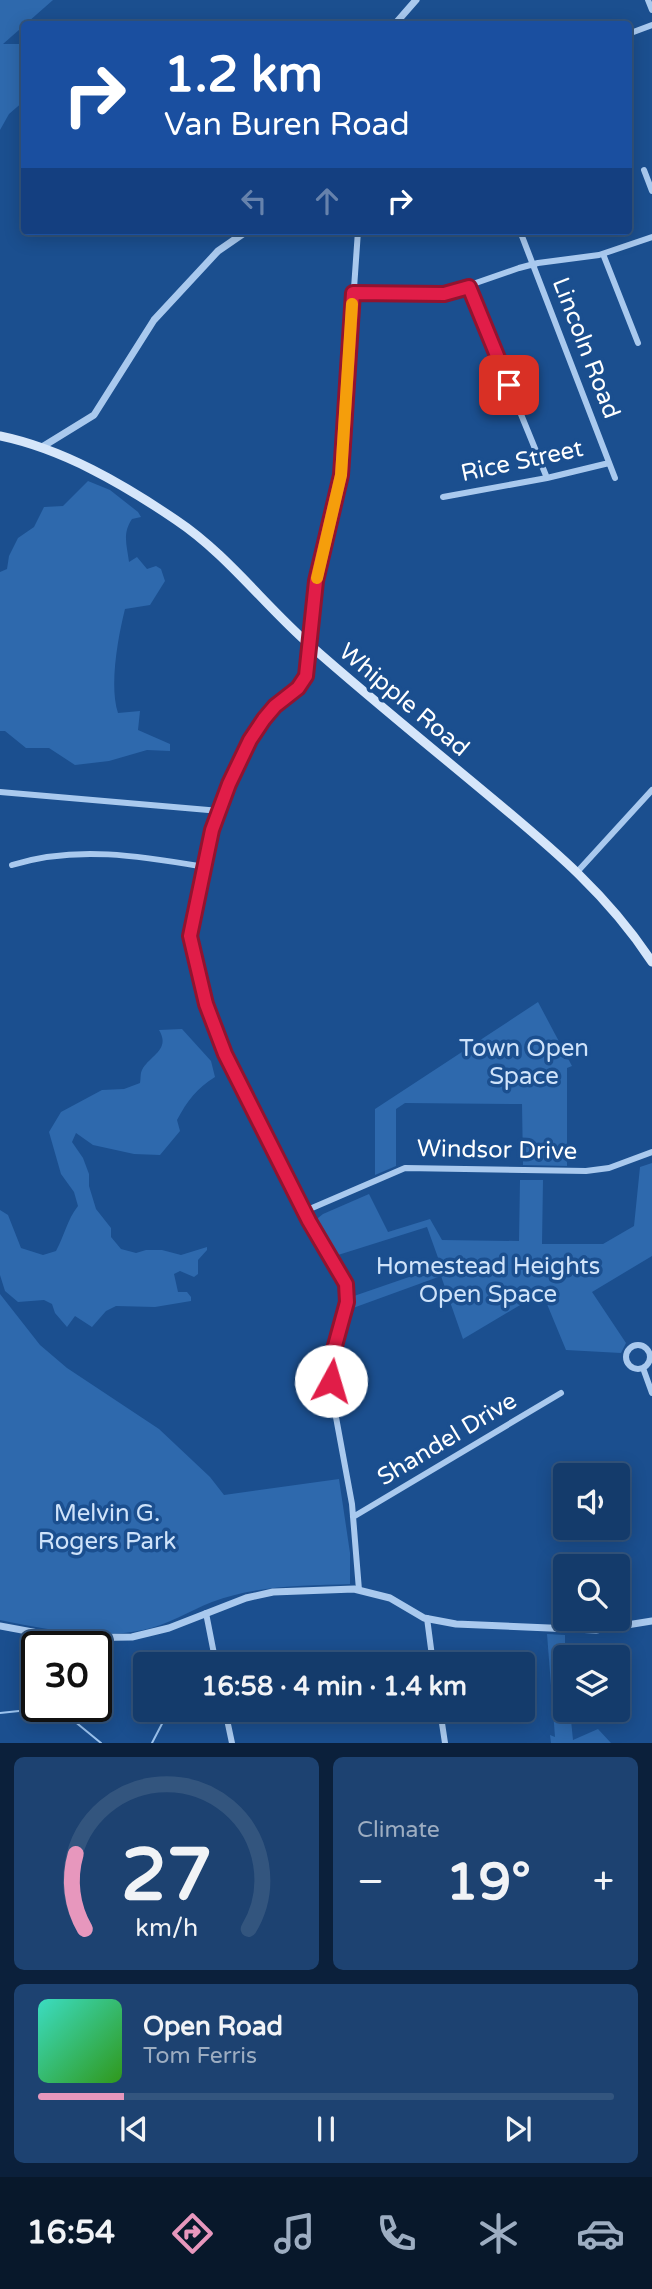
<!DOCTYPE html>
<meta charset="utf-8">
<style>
:root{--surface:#143b6b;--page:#1d4271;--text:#f1f3f6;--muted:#9dadc1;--line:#33557e;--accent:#e797bd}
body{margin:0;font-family:"Varela Round",sans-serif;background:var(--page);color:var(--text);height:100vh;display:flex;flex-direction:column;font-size:26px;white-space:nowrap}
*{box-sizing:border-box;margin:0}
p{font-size:23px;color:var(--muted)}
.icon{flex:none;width:38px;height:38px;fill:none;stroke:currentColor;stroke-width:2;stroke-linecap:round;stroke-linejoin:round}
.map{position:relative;height:1743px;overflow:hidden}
.sheet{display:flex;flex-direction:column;gap:14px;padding:14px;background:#0b203b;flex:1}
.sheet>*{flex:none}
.top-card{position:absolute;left:21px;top:21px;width:611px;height:214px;border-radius:7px;box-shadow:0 4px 18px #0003,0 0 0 2px var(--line);background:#1a4fa0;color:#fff;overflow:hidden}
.buttons{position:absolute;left:553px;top:1463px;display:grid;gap:14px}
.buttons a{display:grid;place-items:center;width:77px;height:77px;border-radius:7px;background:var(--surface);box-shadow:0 4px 18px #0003,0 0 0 2px var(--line);font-size:35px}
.speed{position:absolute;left:21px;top:1631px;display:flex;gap:14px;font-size:35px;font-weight:700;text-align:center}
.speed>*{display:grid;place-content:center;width:91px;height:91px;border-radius:50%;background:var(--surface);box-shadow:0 4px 18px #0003,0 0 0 2px var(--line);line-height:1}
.speed .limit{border:4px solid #111;border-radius:10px;background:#fff;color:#111}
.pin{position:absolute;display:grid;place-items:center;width:60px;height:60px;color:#fff;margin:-30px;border-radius:14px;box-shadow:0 4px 10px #0006}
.me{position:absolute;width:77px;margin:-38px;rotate:6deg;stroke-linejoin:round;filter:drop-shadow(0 0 5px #0008)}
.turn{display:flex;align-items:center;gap:24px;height:147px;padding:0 28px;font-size:32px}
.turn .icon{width:91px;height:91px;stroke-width:2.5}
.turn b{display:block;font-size:49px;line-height:60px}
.lanes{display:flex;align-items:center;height:66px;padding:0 28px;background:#0003;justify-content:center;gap:35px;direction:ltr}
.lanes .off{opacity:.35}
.big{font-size:52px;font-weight:800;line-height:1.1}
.sheet .widget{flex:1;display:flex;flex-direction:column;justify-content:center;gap:10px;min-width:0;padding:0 24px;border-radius:10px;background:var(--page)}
.sheet .dial{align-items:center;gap:0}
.dial svg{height:182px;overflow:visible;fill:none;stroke:var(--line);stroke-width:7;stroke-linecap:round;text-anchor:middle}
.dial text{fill:var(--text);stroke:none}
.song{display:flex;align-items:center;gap:21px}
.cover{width:84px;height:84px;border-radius:10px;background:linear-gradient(135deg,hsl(170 70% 55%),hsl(110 70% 35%))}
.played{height:7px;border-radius:4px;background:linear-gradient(90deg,var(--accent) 15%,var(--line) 15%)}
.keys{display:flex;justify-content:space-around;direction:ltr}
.heat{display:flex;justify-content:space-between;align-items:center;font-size:38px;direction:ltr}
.sheet .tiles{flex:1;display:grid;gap:14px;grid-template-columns:1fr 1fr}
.widget:last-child{grid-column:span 2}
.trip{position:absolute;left:133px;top:1652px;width:402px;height:70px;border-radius:7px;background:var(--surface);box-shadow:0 4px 18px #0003,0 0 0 2px var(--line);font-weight:800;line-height:70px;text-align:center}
.menu{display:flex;height:112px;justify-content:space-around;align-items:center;background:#08182b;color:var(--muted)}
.menu .icon{width:49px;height:49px}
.menu .on{color:var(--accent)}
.menu b{font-size:32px;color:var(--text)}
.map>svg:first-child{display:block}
</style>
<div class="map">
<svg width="652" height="1743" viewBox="0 0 652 1743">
<rect width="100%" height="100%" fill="#1b4f8f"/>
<path fill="#2e69ad" d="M0 0H53L3 44H24V101L9 114 0 130Z
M88 481 110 490 138 512 141 517 132 519C122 534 127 545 129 562L137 557 147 569 156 566 161 569 165 581 150 605 125 609C118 637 109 686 118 713L140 711 138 730 170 744V751L147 750 109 761 75 765 49 748H26L5 731H0V572L7 569 9 556 18 538 34 527 44 507 63 506Z
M538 1002 572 1066 567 1068V1166L523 1165 522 1104 405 1103 396 1109V1166L375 1175V1109Z
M182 1029 211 1061 215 1077C197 1088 187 1101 177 1120L180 1131 160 1155 134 1154 93 1145 76 1133 72 1142 83 1158 89 1174V1186L96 1209 111 1228V1237L121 1249 136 1253 146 1250H162L181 1255 207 1247V1250L198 1260V1274L194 1277 180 1271 174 1274 178 1292H187L191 1297V1301L155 1307 116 1306 106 1311 92 1327 75 1316 67 1327 55 1313 52 1304 44 1300 18 1302 5 1291 0 1275V1210L8 1215 21 1248 43 1255 56 1251C65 1234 67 1220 78 1206L74 1192 61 1174 49 1132 61 1112 102 1090 124 1089 140 1083C141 1078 140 1074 142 1070 150 1055 171 1050 159 1030Z
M652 1163V1256L592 1292 626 1343 621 1353 566 1350 542 1292 463 1339 441 1276 353 1308 354 1296 441 1266 427 1227 338 1255 318 1224V1218L323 1214 369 1194 388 1232 430 1219 442 1240 519 1241 520 1180H543L542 1244H603L634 1226 640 1167Z
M0 1294 40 1345 67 1368 159 1429 210 1477 224 1495 339 1479 350 1553V1584C304 1586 256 1585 212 1602 189 1611 168 1625 143 1630 99 1640 44 1629 0 1620Z
M547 1634 565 1635V1710H570L573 1740 598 1729 611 1743H551L550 1735 555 1737Z"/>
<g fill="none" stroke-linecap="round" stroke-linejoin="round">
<path stroke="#9cc4f0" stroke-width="2" d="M0 1713 57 1707 101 1743
M152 1743 165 1718 183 1710"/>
<path stroke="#a9c9ee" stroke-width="6" d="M648 0 652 10
M628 34 652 25
M644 170 652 191
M358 231 341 475 316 581 306 676 298 688 275 706 264 719 250 740 229 784 212 830 190 936 206 1004 225 1054 309 1221 346 1284 347 1302 333 1353 331 1370 333 1401 352 1504 359 1590
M520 231 615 478
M603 254 638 343
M469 287 547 478
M353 293 444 294 519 268 538 263 599 255 652 237
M443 497 547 478 609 463
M0 792 220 811
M12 865C75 845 141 856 205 867
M578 871 652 790
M305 1211 405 1168 586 1171 609 1168 652 1152
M626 1357a12 12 0 1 1 24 0a12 12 0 1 1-24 0Z
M643 1368 652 1393
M353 1517 561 1393
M206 1613 216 1664
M427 1618 433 1664
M225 1710 232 1743
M440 1710 445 1743"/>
<path stroke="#a9c9ee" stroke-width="7" d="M395 24 416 0
M42 447 94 415 154 320 218 251 247 231
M0 1626 65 1638 132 1637 169 1628 246 1598 273 1592 354 1589 390 1598 424 1618 456 1624 596 1630 652 1621"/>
<path stroke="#d6e6fa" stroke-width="9" d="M0 436C63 449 123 484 176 520 227 554 265 606 311 646 371 699 433 749 494 800 554 850 608 895 652 962"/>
</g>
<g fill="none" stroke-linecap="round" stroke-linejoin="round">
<g stroke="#92132f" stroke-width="18">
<path id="route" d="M331 1381 333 1353 347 1302 346 1284 309 1221 225 1054 206 1004 190 936 212 830 229 784 250 740 264 719 275 706 298 688 306 676 316 581 341 475 353 293 444 294 469 287 509 385"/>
</g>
<use href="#route" stroke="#e11d48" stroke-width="12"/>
<path stroke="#f59e0b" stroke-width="12" d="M317 578 341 475 352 304"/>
</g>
<g text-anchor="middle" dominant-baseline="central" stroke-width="7" stroke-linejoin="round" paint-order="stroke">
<g font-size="24" fill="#fff" stroke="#1b4f8f">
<text transform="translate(586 348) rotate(69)">Lincoln Road</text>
<text transform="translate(522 461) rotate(-12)">Rice Street</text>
<text transform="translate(404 700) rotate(40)">Whipple Road</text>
<text transform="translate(497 1150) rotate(1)">Windsor Drive</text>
<text transform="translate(447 1439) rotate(-31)">Shandel Drive</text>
</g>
<g font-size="24" fill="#cfe3fa" stroke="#1b4f8f">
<text x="524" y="1048">Town Open<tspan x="524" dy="28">Space</tspan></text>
<text x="488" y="1266">Homestead Heights<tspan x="488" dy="28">Open Space</tspan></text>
<text x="107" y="1513">Melvin G.<tspan x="107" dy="28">Rogers Park</tspan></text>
</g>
</g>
</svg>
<div class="buttons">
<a><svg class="icon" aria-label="sound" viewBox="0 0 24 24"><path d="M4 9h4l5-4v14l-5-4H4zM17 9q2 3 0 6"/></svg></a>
<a><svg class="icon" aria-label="search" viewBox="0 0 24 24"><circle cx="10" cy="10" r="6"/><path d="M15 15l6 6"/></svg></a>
<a><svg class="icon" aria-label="layers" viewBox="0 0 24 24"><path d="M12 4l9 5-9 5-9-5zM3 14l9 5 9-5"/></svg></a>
</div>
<div class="speed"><div class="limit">30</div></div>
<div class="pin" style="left:509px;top:385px;background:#d93025"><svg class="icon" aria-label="arrive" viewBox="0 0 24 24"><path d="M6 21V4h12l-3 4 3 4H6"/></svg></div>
<svg class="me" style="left:331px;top:1381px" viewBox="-20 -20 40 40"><circle r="19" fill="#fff"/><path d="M0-13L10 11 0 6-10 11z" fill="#e11d48"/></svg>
<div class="trip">16:58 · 4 min · 1.4 km</div>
<div class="top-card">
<div class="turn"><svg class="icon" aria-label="right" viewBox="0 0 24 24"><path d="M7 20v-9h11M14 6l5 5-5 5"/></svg><div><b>1.2 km</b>Van Buren Road</div></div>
<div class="lanes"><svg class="icon off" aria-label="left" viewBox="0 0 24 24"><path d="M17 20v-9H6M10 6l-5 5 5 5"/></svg><svg class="icon off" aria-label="ahead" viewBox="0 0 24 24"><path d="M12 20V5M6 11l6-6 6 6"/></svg><svg class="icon" aria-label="right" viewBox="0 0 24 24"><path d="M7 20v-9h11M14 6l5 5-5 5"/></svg></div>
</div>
</div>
<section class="sheet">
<div class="tiles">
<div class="widget dial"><svg viewBox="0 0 100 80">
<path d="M14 69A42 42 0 1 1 86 69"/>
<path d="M14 69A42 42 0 0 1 10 36" stroke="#e797bd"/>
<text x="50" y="56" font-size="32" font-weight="700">27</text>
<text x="50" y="72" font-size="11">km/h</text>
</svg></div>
<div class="widget"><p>Climate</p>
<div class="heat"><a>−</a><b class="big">19°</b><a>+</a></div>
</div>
<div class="widget">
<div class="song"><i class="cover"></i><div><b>Open Road</b><p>Tom Ferris</p></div></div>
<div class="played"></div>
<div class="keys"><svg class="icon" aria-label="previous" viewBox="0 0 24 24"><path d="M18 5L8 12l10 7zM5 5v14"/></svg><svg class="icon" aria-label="pause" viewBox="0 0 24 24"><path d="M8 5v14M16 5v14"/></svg><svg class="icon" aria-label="next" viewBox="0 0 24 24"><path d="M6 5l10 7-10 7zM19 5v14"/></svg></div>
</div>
</div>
</section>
<nav class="menu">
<b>16:54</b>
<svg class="icon on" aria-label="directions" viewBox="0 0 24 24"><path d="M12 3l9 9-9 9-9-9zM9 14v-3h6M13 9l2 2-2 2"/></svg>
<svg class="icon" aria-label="music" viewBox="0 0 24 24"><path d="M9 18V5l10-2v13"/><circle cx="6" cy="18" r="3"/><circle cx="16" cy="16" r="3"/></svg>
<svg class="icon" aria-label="phone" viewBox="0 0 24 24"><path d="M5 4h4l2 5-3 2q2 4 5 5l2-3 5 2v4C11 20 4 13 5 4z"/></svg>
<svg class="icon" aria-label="climate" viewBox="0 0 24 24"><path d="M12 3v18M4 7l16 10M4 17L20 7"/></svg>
<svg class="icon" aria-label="car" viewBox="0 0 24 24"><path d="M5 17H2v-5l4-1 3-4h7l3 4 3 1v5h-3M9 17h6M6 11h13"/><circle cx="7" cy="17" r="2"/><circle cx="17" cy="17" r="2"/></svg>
</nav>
